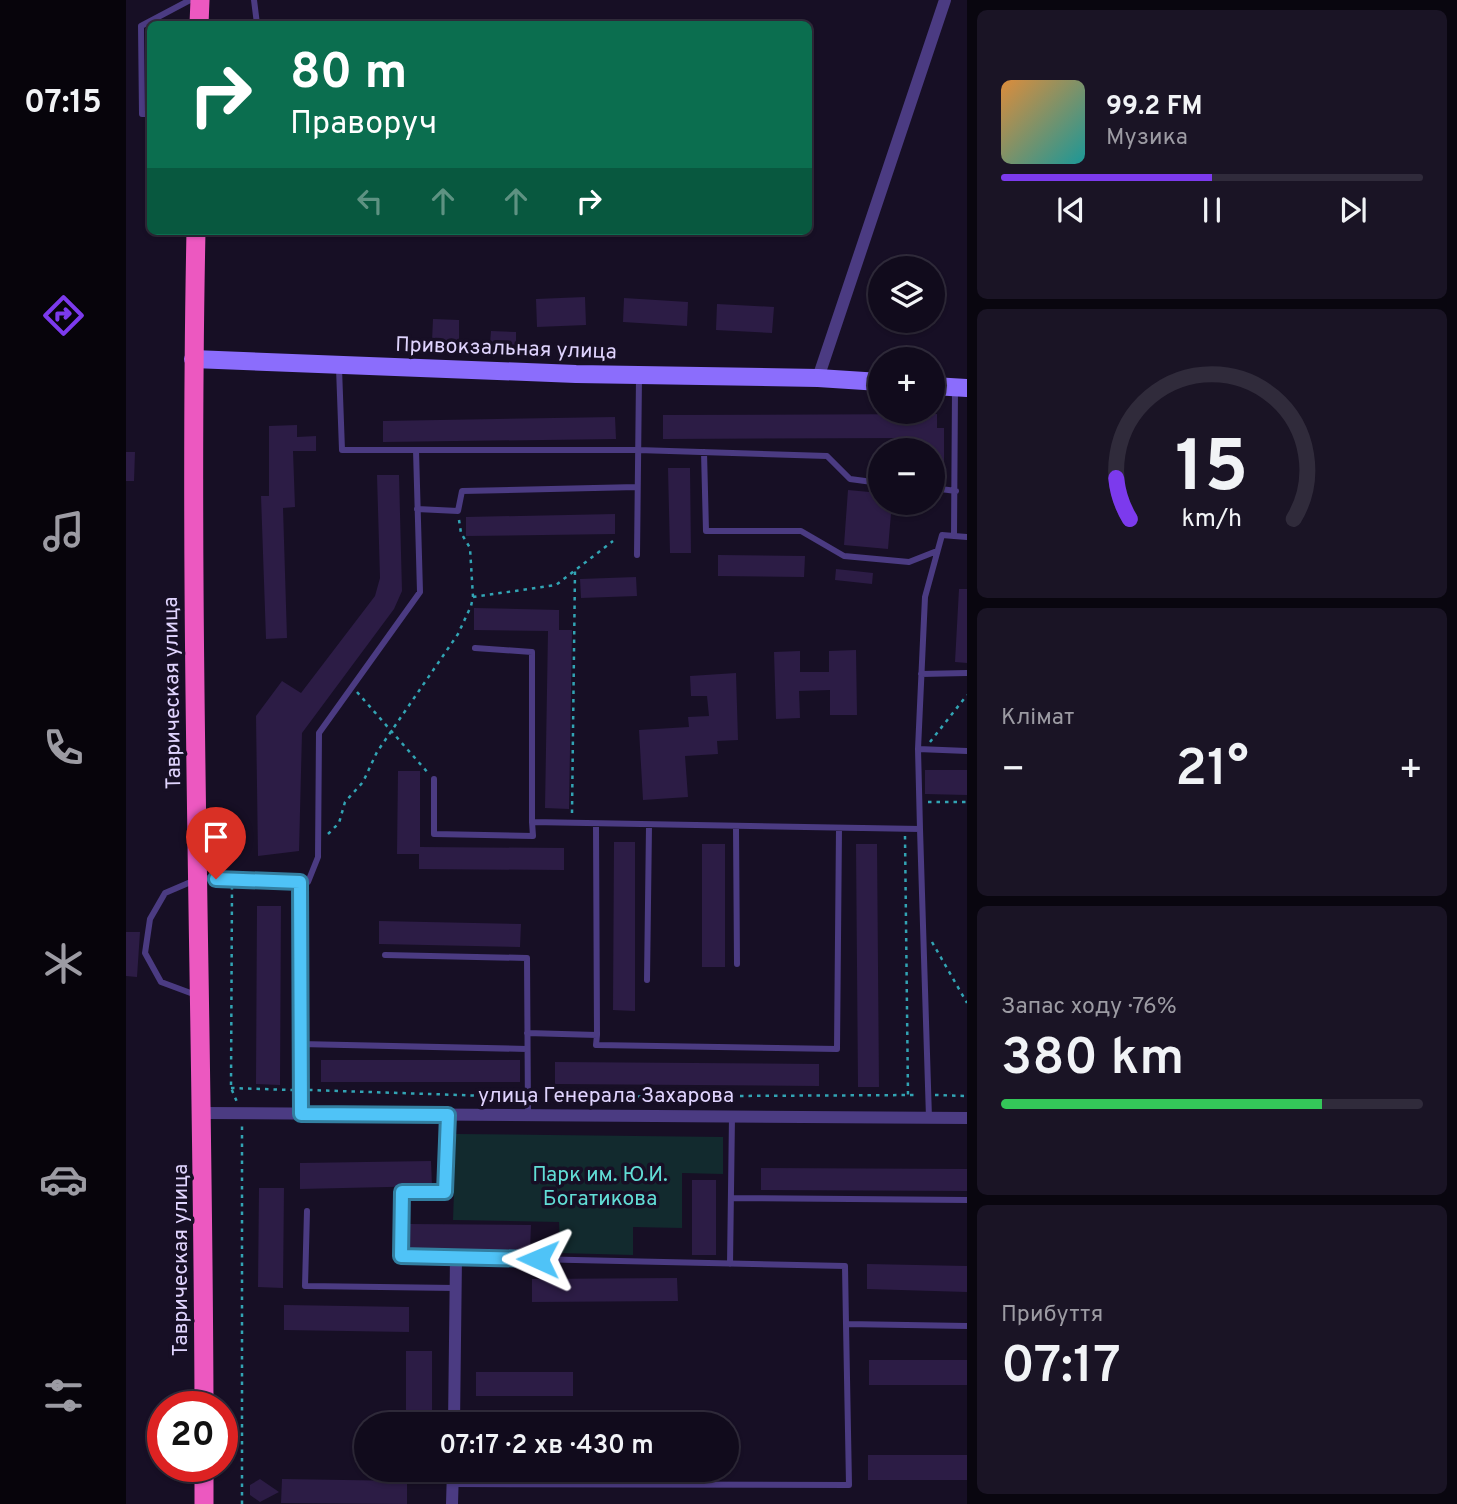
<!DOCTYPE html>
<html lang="uk">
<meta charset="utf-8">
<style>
:root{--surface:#110b1c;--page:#1a1425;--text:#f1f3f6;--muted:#9c9ba3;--line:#302b3b;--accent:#7c3aed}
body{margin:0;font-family:Overpass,sans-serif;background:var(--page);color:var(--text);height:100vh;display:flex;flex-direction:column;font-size:26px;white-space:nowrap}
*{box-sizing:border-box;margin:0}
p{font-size:23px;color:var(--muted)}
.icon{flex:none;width:38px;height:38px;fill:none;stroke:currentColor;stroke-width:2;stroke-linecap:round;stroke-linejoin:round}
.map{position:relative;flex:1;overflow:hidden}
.sheet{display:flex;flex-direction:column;gap:10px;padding:10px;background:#09060f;width:490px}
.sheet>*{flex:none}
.banner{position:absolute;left:21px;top:21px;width:665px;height:214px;border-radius:10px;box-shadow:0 2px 5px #0004,0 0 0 2px var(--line);background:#0b6e4f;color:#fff;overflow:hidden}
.controls{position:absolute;left:742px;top:256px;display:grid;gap:14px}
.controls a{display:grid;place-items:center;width:77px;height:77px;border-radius:50%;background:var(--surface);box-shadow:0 2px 5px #0004,0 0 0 2px var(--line);font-size:35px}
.speed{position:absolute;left:21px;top:1391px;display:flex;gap:14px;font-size:35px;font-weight:700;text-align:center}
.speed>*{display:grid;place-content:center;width:91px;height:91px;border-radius:50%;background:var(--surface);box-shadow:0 2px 5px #0004,0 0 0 2px var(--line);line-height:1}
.speed .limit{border:10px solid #d22;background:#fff;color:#111}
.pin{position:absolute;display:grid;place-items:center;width:60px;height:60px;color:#fff;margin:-72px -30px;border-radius:50% 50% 50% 0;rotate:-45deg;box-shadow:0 0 7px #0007}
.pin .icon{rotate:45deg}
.me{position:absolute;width:77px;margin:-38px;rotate:271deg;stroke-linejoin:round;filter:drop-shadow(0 0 5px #0008)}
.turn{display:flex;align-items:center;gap:24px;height:147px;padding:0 28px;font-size:32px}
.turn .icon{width:91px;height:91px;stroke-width:2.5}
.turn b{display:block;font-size:49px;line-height:60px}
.lanes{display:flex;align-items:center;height:66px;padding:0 28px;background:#0003;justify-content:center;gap:35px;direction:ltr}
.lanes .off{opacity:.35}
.big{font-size:52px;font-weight:600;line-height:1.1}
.sheet .tile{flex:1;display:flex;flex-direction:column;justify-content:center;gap:10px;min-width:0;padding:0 24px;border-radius:10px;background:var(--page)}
.sheet .dial{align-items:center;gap:0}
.dial svg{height:182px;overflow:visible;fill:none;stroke:var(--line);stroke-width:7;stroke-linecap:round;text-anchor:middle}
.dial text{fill:var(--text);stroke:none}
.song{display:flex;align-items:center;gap:21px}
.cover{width:84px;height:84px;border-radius:10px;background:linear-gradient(135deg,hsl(30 70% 55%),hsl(180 70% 35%))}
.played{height:7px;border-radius:4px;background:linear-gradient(90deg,var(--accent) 50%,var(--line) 50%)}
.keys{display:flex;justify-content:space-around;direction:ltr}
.heat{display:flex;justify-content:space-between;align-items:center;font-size:38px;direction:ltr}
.charge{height:10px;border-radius:5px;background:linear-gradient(90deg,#34c759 76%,var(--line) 0)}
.trip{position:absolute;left:228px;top:1412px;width:385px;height:70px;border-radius:35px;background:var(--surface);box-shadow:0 2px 5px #0004,0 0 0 2px var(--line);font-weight:600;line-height:70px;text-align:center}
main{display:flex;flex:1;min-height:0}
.menu{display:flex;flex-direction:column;width:126px;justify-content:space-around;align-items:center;background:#07040b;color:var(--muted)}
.menu .icon{width:49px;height:49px}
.menu .selected{color:var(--accent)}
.menu b{font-size:32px;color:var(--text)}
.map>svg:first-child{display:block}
</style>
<main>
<nav class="menu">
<b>07:15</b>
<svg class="icon selected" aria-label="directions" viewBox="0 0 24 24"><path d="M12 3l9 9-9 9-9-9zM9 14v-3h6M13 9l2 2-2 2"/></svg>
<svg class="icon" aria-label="music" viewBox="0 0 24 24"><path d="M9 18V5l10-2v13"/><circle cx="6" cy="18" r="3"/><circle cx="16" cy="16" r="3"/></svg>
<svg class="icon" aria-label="phone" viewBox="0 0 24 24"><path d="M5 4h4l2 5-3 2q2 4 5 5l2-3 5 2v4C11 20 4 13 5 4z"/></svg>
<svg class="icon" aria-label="climate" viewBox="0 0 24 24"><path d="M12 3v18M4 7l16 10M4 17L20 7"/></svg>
<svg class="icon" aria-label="car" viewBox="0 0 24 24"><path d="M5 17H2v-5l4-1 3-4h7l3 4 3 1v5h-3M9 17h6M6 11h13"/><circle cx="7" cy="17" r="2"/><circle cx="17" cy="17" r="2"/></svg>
<svg class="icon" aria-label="filters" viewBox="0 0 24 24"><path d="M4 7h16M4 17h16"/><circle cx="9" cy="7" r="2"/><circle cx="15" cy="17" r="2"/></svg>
</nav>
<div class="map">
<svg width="841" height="1504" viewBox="0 0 841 1504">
<rect width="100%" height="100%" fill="#170f25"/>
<path fill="#122a2e" d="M330 1134 597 1137V1174L556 1173V1228L507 1227V1255L434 1253 433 1222 327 1220Z"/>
<path fill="#2c1c45" d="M459 297 460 325 411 327 410 299Z
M498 298 562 302 561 326 497 322Z
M591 304 648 307 646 333 590 330Z
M307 319 333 320V342L306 341Z
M365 331 390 332V345L364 344Z
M811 414V428H818V478H807V450H783V438L537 439V415Z
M489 417 490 439 257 442V421Z
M171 425V437L190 436V451H167L169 507 157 508 161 638 140 639 135 496H143V426Z
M0 452H9L8 481H0Z
M542 468H564L565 553H544Z
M251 475H273L276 591 268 609 176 733 173 851 132 856 130 716 156 681 175 693 249 596 254 578Z
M722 490 754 493V502H766L762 549 718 545Z
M489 514V534L340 536V517Z
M592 555 679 556 678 577 592 576Z
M710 569 747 573 746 584 709 580Z
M510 577 511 596 455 598 454 579Z
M833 589H841V663L829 662Z
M348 608 433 610V630H446L443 809 419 808 422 631 348 630Z
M730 650 731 715H704V690L673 691 674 718 650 719 648 652 674 651V672H703V651Z
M610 673 612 740 591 741 592 754 559 756 562 797 517 800 513 730 563 727 562 717 583 716 581 696H565L564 676Z
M799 770H841V795L799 794Z
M272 771H294V847L438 848V870L293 869V854H271Z
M488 842H509V1011L487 1010Z
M576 844H599V967H576Z
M730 844H751L753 1087H732Z
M131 906H155L154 1085 130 1084Z
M253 921 395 924 394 947 253 944Z
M0 932H14L11 977 0 976Z
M195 1060H394V1082H195Z
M429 1062 693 1064V1086L429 1084Z
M305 1161 306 1186 174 1189V1163Z
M635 1168 841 1169V1191L635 1190Z
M566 1180H590V1255H566Z
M133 1188H158L157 1288 132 1287Z
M282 1224 405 1225 404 1250 282 1248Z
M741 1264 841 1266V1292L741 1289Z
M551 1278 552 1301 406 1302V1279Z
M158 1305 283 1307V1332L158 1330Z
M280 1351H306V1424H280Z
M743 1360H841V1385H743Z
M350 1372H447V1396H350Z
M742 1455H841V1480H742Z
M134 1479 153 1492 134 1502 124 1495V1485Z
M156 1479 281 1481V1504L155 1503Z"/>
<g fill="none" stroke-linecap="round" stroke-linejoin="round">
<path stroke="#32a4b4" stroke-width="2.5" stroke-dasharray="3.5 5" stroke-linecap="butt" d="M347 597 430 585 487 541
M231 692 303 774
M804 742 841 695
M802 802H841
M446 813 449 571
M202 834 213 823 219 802 237 782 251 752 332 634 345 606 347 597 344 548 335 533 333 520
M779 836 782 1095
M106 886 105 1088 111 1102
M806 942 841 1003
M105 1088 166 1090
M183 1090 393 1097
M809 1095 841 1096
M410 1097 792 1095
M116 1504V1125"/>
<path stroke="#4b3b82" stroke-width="6" d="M128 0 131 24
M24 114H16L15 26 64 0
M213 368 216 450H512L701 456 724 479 754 483
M829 389 828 536 816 535 799 597 792 749 841 751
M578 452 580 531H675L718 556 783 562 811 551
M807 488 830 491
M291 509 332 511 336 491 511 487
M828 536 841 537
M511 555 513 378
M349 648 406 652V822
M795 674 841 673
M792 749 794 829
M308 779V834L407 836 406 822 794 829 803 1118
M470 825 471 1035
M610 827 611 964
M174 882 175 1114
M259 955 401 958 402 1115
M521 980 523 826
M70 995 35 982 19 953 24 919 39 893 74 878 182 882 192 857 193 733 294 592 290 450
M401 1033 471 1035 470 1045 711 1049 713 828
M174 1044 401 1049
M322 1115 319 1192H276L275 1256 719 1266 720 1324 841 1326
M605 1198 841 1200
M181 1211 179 1286 330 1288
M604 1264 606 1116
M327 1484 723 1485 720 1324"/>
<path stroke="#4b3b82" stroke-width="12" d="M692 378 819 0
M77 1113 841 1118
M328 1424 330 1257
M326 1504 327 1470"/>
<path stroke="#8b6dfc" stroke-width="18" d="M67 359 450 374 692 378 754 382
M807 386 841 388"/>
<path stroke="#ec58c0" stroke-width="19" d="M73 24 74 0
M70 231C62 623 77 1015 78 1407
M78 1466V1504"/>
</g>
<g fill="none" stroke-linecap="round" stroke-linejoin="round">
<g stroke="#337fa1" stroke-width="18">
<path id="route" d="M90 879 174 882 175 1114 322 1115 319 1192H276L275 1256 412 1259"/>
</g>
<use href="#route" stroke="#4fc3f7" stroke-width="12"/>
</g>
<g text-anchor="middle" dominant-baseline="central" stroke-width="7" stroke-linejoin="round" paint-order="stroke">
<g font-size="21" fill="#e0d4fe" stroke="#170f25">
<text transform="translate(380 349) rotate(2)">Привокзальная улица</text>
<text transform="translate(47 693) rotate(-91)">Таврическая улица</text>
<text x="480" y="1096">улица Генерала Захарова</text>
<text transform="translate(55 1260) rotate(-90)">Таврическая улица</text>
</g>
<g font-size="21" fill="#61ddd5" stroke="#170f25">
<text x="474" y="1175">Парк им. Ю.И.<tspan x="474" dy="24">Богатикова</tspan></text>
</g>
</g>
</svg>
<div class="controls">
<a><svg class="icon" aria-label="layers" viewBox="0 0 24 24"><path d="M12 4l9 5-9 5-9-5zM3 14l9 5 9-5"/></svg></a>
<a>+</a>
<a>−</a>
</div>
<div class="speed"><div class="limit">20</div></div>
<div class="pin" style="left:90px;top:879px;background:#d93025"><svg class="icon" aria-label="arrive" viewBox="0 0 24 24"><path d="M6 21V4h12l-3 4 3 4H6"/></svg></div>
<svg class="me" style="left:412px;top:1259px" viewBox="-20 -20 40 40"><path d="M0-17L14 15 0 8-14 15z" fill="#4fc3f7" stroke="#fff" stroke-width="4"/></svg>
<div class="trip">07:17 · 2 хв · 430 m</div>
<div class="banner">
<div class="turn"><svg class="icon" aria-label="right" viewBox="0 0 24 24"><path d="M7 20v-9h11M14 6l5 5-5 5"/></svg><div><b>80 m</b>Праворуч</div></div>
<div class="lanes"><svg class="icon off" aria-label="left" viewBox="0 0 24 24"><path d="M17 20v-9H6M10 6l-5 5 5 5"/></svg><svg class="icon off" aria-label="ahead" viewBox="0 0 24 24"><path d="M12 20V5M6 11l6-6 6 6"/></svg><svg class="icon off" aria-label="ahead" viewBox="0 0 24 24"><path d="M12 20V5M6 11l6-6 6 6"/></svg><svg class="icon" aria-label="right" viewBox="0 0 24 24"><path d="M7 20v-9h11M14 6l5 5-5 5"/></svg></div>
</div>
</div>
<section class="sheet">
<div class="tile">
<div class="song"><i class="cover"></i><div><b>99.2 FM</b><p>Музика</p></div></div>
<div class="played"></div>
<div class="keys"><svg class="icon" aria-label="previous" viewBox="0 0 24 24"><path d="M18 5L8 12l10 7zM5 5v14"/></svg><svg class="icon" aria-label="pause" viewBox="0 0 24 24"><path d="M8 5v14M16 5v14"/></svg><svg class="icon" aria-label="next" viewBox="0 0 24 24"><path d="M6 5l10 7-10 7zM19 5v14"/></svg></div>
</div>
<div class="tile dial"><svg viewBox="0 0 100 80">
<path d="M14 69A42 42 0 1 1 86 69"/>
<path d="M14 69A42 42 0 0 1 8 51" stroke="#7c3aed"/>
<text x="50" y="56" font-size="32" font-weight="700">15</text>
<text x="50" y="72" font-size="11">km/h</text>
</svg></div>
<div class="tile"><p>Клімат</p>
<div class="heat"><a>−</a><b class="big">21°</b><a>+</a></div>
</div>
<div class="tile"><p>Запас ходу · 76%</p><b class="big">380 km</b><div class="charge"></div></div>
<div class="tile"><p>Прибуття</p><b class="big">07:17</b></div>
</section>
</main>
